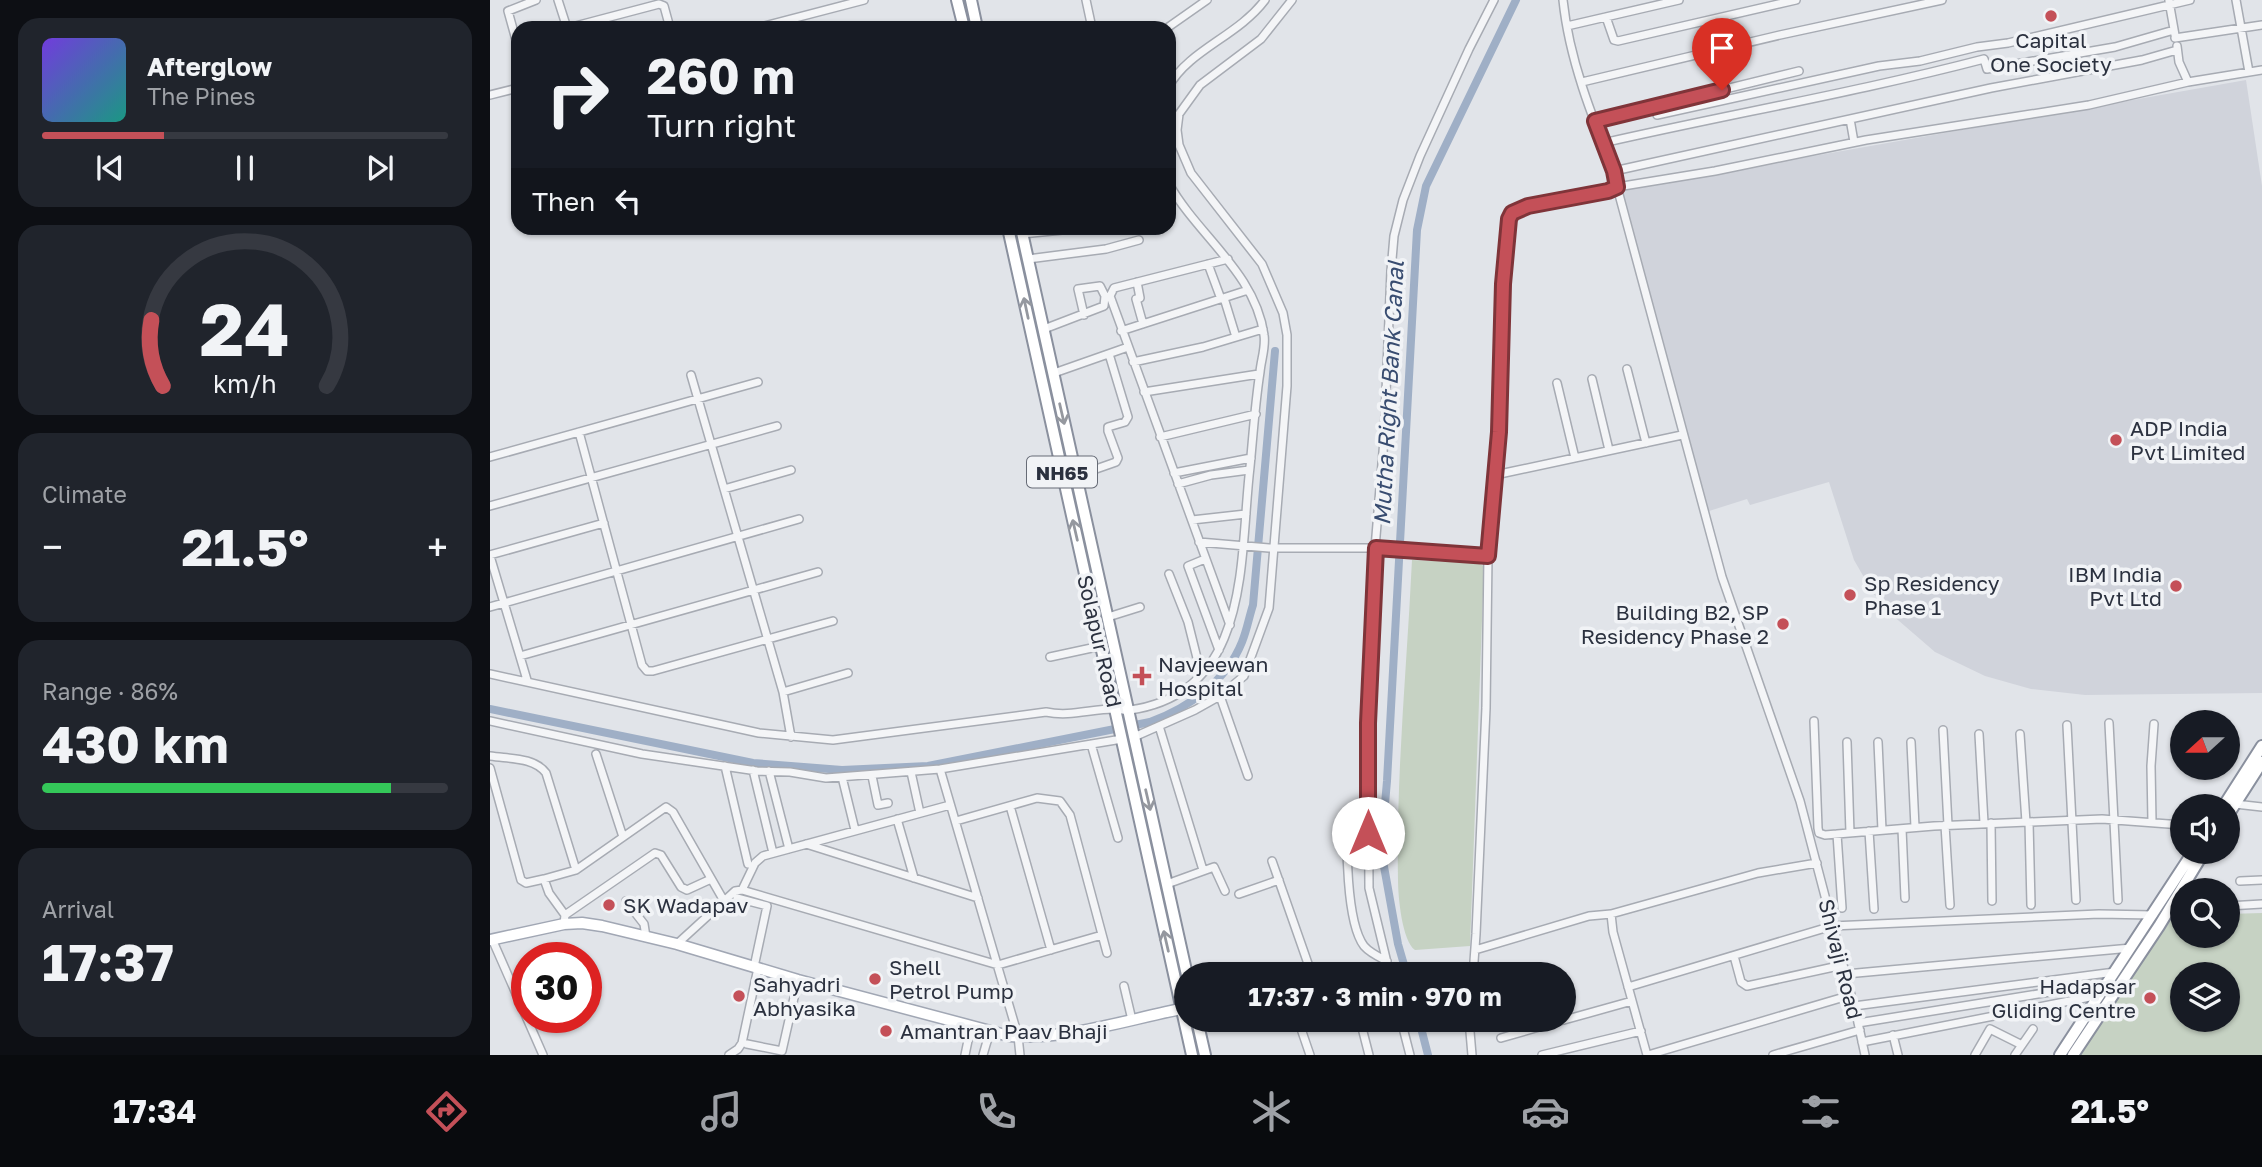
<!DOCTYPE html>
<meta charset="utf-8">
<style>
:root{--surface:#171b24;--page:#20242c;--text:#f1f3f6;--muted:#9ea1a6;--line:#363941;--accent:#c45058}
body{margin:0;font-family:"Golos Text",sans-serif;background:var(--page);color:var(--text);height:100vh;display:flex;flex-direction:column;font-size:26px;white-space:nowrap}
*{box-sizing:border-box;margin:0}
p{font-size:23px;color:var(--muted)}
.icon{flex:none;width:38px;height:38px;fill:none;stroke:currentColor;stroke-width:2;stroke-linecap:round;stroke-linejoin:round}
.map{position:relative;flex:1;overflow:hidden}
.details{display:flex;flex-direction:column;gap:18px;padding:18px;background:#0d0f14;width:490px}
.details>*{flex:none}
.guide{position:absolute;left:21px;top:21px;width:665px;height:214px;border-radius:21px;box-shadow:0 2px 5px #0004;background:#171b24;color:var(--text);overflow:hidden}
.needle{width:46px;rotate:249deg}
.buttons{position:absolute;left:1680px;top:710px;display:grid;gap:14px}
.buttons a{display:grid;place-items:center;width:70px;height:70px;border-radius:50%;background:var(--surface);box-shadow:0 2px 5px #0004;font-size:35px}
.speed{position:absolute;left:21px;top:942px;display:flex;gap:14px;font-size:35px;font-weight:700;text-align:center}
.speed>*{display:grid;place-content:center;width:91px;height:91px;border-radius:50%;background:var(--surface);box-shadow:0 2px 5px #0004;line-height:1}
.speed .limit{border:10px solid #d22;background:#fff;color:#111}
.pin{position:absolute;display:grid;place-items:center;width:60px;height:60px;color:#fff;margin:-72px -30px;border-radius:50% 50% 50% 0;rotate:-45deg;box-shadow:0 0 7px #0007}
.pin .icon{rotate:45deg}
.me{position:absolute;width:77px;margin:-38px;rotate:0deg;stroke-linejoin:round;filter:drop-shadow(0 0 5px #0008)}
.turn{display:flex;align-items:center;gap:24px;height:147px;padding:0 21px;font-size:32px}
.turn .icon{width:91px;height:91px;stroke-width:2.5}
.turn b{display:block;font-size:49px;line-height:60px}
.then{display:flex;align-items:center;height:66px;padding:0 21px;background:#0003;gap:14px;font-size:26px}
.big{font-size:52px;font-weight:700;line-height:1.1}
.details .card{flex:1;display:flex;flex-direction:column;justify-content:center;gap:10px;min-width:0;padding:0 24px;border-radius:21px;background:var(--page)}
.details .dial{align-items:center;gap:0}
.dial svg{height:182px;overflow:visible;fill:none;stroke:var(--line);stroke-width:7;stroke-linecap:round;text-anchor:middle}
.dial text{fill:var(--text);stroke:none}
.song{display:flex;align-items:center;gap:21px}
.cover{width:84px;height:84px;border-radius:10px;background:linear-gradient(135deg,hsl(260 70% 55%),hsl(170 70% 35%))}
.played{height:7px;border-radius:4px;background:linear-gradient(90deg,var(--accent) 30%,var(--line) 30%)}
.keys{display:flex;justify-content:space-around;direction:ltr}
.heat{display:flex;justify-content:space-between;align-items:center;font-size:38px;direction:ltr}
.charge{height:10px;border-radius:5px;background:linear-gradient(90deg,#34c759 86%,var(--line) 0)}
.trip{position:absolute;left:684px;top:962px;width:402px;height:70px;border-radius:35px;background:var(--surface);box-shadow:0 2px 5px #0004;font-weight:700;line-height:70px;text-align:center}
.dock{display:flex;height:112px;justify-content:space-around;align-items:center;background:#090b0e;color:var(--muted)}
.dock .icon{width:49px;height:49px}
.dock .active{color:var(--accent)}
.dock b{font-size:32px;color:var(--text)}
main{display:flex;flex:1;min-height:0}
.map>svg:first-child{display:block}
</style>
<main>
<section class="details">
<div class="card">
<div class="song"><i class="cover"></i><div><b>Afterglow</b><p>The Pines</p></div></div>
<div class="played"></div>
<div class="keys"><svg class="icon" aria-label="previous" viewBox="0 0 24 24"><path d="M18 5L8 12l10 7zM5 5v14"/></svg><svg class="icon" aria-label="pause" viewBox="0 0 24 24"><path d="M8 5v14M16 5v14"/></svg><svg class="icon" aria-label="next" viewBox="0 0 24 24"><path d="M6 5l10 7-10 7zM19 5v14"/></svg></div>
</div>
<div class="card dial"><svg viewBox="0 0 100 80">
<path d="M14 69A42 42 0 1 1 86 69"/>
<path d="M14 69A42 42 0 0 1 9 40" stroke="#c45058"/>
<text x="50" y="56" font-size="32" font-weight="700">24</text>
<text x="50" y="72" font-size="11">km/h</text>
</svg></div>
<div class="card"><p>Climate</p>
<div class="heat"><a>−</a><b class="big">21.5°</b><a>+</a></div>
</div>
<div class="card"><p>Range · 86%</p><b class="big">430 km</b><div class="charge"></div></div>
<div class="card"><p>Arrival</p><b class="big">17:37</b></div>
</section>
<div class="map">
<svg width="1772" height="1055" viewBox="0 0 1772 1055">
<rect width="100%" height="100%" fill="#e1e4e9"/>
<path fill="#d0d3db" d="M1756 80 1772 186V693L1595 695 1541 689 1495 676 1445 652 1401 614 1383 593 1364 560 1339 482 1260 505 1257 499 1216 512 1131 190Z"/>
<path fill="#c6d2c3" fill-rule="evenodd" d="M922 560 987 563 994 566 980 946 925 950C912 941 908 896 908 880 906 773 917 666 922 560Z
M1772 913V1055H1589L1683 917 1692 916V936H1738V914ZM1692 975H1738V1020H1692Z"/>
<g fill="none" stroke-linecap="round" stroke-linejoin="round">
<path stroke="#9fafc6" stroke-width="8" d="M0 709 263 763 352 770 438 766 660 722C698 708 736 682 752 642 757 630 759 617 763 605L785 351
M917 975 908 944 891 850 897 781 927 230 936 186 1026 0
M929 1020 938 1055"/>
<g stroke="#a7abb3" stroke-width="10">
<path id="minor" d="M68 0 77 28
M596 0 602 28
M1746 0 1759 72
M1679 1 1685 35
M1116 17 1124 40 1128 41 1306 0
M1077 26 1189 0
M78 28 169 4 174 6 180 28
M267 28 374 0
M677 28 717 0
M1685 38 1772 25
M1687 46 1689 62 1698 82
M28 47 18 11 46 0
M1092 82 1290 35 1452 0
M679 86C699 50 748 36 775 0
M0 95 28 88
M1167 115 1389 66 1430 61 1487 47 1518 43 1700 0
M1360 119 1364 142
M1105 121 1309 71
M1113 143C1240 114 1368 92 1494 59L1497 69 1625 47 1684 30
M1124 171 1501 88 1652 60 1687 50
M532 234 592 228
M538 259 616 249 649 240
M738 259 624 288 620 296 740 625
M718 264 731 299
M647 282 650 298 646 299 653 324
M734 298 746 337
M554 329 614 306 615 296 610 286 588 289 594 315
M631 331 758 290
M643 362 713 347 773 329
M1137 369 1156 443
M564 373 638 347
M201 375 293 692 301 737
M1102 379 1119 450
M1067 383 1085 458
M654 392 769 374
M89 432 152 665 157 671H163L343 621
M670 437 766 414
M0 457 268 382
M684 473 761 458
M1005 475 1192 435
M586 476 626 462 628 458 618 431V427L635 422 638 417 619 354
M688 484 721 475 759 470
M234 489 301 470
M0 506 287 426
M702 520 756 514
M709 542 779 548H885L998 556
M0 555 114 523
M0 556 37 680
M715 559 698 566 729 650
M679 574 698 622 711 674
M0 607 309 519
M618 617 650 607
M30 656 328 572
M560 657 611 646
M0 674 269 733 343 740 556 712C580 717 601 709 624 709 630 709 635 711 640 710 762 693 749 559 760 467 763 436 765 404 770 372 771 360 776 347 774 335 765 272 708 236 679 184
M293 692 358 673
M730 696 758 776
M0 721 152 754 267 771 300 772 336 778 450 769 632 739
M1324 721 1328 828 1329 833 1335 835 1444 826 1612 819 1692 825
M1619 723 1628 900
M1577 725 1586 900
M669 726 713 870
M1453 730 1458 825
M1489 734 1494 823
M1530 734 1536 822
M644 737 705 710 730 696 754 676 779 608 797 386V335L793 313 772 264 701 173 689 145 687 130 689 114 710 85 771 39 802 0
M1357 742 1360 833
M1388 742 1392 830
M1421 742 1425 827
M601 744 628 838
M106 754 133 837
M0 756C19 759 44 757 56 773L86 870
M235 766 258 864
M0 768 31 880 36 883 54 879 86 870 176 807 183 812 234 901
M450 769 528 1036 530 1055
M263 770 283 853
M279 771 299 849
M421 772 430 813
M382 776 388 805 398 803
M352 777 365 830
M1745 804 1772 807
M520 806 561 950
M858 811C856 842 856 922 874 946 880 953 889 957 897 961
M407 819 424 878
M466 821 547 798 570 801 580 815 617 953
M1539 822 1541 905
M1662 822 1661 766 1664 724
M1501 823 1502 901
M1455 825 1460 905
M1412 829 1415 898
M1379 831 1384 909
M1347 834 1352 908
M316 844 488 898
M782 861 822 975
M54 879 59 893 75 915
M1750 881 1772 880
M677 884 724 867 735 891
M252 890 265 863 273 856 460 805
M749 894 789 880
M247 898 277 906 264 967
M136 901 154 924 156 937
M1738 906 1772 904
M1121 914 1268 873 1327 863
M74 924 75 915 165 853 171 855 191 887 197 890 221 879
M2 939 53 1055
M187 944 245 891 252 890 508 965 612 935
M985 950 1099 916 1121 914 1123 932 1157 1055
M1244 956 1251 982 1257 986 1353 965
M1356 974 1641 948
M846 975 858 973 859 975
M900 975 879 888 878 723 885 548 894 440 901 271 904 236 913 200 930 156 979 49 1004 0
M983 975 986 934 996 708 998 556 1009 432 1013 284 1019 219 1022 213 1028 209 1118 191 1127 187 1124 171C1102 117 1079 59 1073 0
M634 986 642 1020
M1138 987 1342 926 1609 914 1663 915
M1364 1006 1625 972
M808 1020 820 1055
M870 1020 879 1055
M911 1020 920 1055
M979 1020 982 1055
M1074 1020 1142 1001
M1368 1023 1616 983
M1403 1035 1408 1055
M1011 1038 1073 1020
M1372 1042 1610 995
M257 1044 292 1051 308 980
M239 1055 248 1049 252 1043 268 968
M475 1055 481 1026
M493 1055 500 1031
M1052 1055 1151 1031
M1158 1055 1361 995
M1283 1055 1370 1030
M1375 1055 1367 1018 1310 801 1232 577 1127 187 1225 171 1376 140 1599 105 1698 82 1772 70
M1485 1055 1500 1029 1532 1045
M1525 1055 1543 1029"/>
</g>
<g stroke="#a1a7b4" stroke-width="13">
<path id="major" d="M0 940 74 924 92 923 112 926 187 944 308 980 519 1036C579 1040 638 1019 696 1008"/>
</g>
<g stroke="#8a909e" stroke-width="14">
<path id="highway" d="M467 0 474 28
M481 0 487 28
M518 228 702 1055
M531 228 697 975
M1733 807 1772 746
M1738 815 1772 762
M707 1020 715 1055
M1570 1055 1703 852
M1583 1055 1669 926 1714 852"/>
</g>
<use href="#minor" stroke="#f4f5f7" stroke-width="7"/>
<use href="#major" stroke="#fff" stroke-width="10"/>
<use href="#highway" stroke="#fff" stroke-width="10"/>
</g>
<defs><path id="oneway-shaft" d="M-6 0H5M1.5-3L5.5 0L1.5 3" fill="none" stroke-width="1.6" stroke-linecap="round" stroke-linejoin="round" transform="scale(1.75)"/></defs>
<g stroke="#95989f">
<use href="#oneway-shaft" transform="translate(536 308) rotate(-102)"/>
<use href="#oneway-shaft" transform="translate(572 414) rotate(77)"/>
<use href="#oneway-shaft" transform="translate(585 530) rotate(-103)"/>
<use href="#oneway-shaft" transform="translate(658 800) rotate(77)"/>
<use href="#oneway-shaft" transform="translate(676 941) rotate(-103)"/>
</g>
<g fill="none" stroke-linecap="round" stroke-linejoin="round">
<g stroke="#7f3439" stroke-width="18">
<path id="route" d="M878 833V723L886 548 998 556 1009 432 1013 284 1019 219 1022 213 1038 206 1118 191 1127 187 1124 171 1105 121 1232 90"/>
</g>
<use href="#route" stroke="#c45058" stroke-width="12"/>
</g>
<g fill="#c45058" stroke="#f1f3f6" stroke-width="2.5">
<circle cx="1561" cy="16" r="7"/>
<circle cx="1626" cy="440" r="7"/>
<circle cx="1686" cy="586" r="7"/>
<circle cx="1360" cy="595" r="7"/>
<circle cx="1293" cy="624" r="7"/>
<path d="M648.5 665.5h7v7h7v7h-7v7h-7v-7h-7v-7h7z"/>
<circle cx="119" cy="905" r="7"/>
<circle cx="385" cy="979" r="7"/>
<circle cx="249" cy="996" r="7"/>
<circle cx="1660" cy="998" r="7"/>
<circle cx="396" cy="1031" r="7"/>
</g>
<g text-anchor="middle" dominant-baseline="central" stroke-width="7" stroke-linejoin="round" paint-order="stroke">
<rect fill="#f1f3f6" stroke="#666b76" stroke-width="2" x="537" y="456.5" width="70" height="31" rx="5"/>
<g font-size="19" font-weight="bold" fill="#2b313f">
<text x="572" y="472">NH65</text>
</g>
<g font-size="21" fill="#2b313f" stroke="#f1f3f6" text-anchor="start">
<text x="1561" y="40" text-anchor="middle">Capital<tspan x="1561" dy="24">One Society</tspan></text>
<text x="1640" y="428">ADP India<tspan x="1640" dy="24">Pvt Limited</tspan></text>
<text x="1672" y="574" text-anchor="end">IBM India<tspan x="1672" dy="24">Pvt Ltd</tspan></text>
<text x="1374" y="583">Sp Residency<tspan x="1374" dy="24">Phase 1</tspan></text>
<text x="1279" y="612" text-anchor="end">Building B2, SP<tspan x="1279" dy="24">Residency Phase 2</tspan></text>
<text x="668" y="664">Navjeewan<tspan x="668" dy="24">Hospital</tspan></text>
<text x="133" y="905">SK Wadapav</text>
<text x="399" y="967">Shell<tspan x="399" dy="24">Petrol Pump</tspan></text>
<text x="263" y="984">Sahyadri<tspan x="263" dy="24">Abhyasika</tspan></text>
<text x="1646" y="986" text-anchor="end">Hadapsar<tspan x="1646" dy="24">Gliding Centre</tspan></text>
<text x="410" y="1031">Amantran Paav Bhaji</text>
</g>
<g font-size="21" fill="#2b313f" stroke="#f1f3f6">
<text transform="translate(610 641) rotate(77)">Solapur Road</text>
<text transform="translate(1351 959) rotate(76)">Shivaji Road</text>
</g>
<g font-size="23" font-style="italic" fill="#384c70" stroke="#f1f3f6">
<text transform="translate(898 393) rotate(-87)">Mutha Right Bank Canal</text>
</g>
</g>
</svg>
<div class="buttons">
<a><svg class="needle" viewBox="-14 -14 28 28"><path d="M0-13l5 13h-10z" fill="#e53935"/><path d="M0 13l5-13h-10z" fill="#9ea1a6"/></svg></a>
<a><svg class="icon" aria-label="sound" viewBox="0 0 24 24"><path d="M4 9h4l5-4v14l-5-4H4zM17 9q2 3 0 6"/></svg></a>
<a><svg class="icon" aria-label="search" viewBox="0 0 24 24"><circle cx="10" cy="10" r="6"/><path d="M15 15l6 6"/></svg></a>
<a><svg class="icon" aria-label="layers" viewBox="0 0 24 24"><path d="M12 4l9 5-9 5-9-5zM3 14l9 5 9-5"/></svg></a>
</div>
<div class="speed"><div class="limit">30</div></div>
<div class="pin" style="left:1232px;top:90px;background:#d93025"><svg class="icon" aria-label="arrive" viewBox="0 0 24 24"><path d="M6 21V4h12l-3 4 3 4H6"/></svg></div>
<svg class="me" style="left:878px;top:833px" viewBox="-20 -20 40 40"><circle r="19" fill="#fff"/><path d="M0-13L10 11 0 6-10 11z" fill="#c45058"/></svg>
<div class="trip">17:37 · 3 min · 970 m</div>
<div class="guide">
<div class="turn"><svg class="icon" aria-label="right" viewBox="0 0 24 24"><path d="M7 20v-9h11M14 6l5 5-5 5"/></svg><div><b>260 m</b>Turn right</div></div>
<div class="then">Then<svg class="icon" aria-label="left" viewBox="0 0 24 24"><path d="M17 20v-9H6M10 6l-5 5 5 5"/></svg></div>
</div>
</div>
</main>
<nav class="dock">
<b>17:34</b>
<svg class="icon active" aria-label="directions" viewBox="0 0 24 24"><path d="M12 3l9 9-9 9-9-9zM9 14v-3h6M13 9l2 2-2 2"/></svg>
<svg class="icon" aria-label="music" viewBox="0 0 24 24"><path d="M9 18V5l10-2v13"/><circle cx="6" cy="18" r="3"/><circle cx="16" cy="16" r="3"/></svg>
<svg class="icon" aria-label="phone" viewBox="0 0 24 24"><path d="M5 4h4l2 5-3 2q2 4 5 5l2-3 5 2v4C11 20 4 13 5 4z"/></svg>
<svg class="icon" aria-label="climate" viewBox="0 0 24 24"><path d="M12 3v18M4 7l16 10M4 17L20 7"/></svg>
<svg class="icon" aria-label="car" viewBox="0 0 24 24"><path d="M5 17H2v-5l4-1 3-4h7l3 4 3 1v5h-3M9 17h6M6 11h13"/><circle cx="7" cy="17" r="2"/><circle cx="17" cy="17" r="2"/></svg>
<svg class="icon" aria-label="filters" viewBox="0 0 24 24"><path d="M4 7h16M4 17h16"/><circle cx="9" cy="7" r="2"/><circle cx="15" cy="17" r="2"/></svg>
<b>21.5°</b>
</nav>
